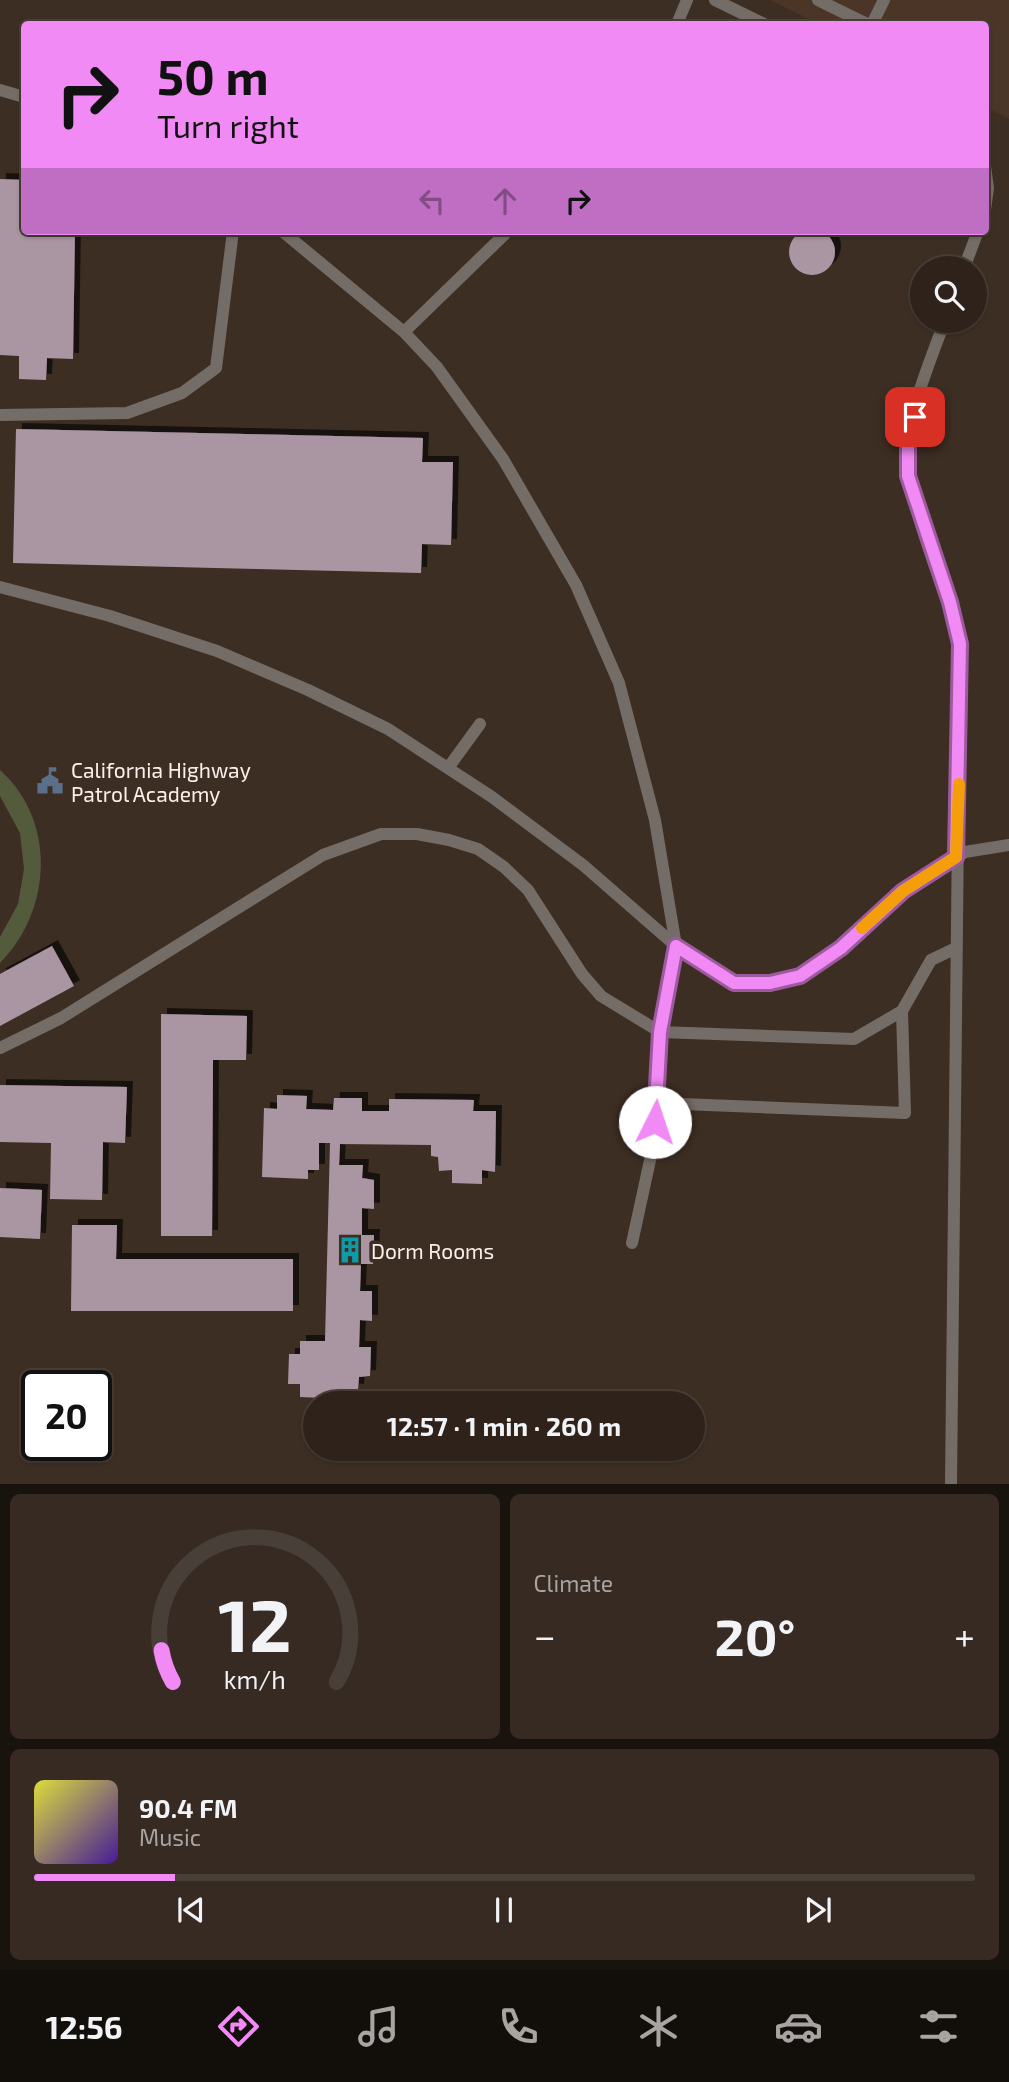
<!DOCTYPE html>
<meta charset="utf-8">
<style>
:root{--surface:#2e221a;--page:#362a23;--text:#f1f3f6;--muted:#a7a4a2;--line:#493f39;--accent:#f18af4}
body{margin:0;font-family:"Exo 2",sans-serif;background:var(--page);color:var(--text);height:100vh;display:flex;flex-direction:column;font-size:26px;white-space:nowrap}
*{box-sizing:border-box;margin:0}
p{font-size:23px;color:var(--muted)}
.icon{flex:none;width:38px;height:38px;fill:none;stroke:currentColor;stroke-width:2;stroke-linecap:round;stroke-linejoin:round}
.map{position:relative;height:1484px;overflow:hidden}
.side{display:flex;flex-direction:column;gap:10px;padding:10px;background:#19130e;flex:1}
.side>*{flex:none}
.hud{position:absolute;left:21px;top:21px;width:968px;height:214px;border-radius:7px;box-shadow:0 2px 5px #0004,0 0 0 2px var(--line);background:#f18af4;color:#111;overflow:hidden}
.buttons{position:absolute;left:910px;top:256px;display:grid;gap:14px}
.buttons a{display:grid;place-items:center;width:77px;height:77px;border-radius:50%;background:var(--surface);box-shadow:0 2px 5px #0004,0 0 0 2px var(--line);font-size:35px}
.speed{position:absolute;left:21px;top:1370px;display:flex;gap:14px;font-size:35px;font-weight:700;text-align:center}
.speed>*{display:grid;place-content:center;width:91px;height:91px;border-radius:50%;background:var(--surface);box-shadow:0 2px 5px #0004,0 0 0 2px var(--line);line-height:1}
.speed .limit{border:4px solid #111;border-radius:10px;background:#fff;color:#111}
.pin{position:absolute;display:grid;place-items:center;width:60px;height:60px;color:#fff;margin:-30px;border-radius:14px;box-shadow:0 4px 10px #0006}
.me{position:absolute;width:77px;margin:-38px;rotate:4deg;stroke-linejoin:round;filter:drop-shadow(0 0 5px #0008)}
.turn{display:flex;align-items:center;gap:24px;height:147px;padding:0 21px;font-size:32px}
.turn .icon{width:91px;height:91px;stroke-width:2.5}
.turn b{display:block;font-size:49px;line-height:60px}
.lanes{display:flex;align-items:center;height:66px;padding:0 21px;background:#0003;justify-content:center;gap:35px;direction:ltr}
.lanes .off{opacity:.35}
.big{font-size:52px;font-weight:700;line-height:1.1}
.side .widget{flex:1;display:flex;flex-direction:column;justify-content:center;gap:10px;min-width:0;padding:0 24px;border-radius:10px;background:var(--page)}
.side .dial{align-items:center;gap:0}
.dial svg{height:182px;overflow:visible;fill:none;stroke:var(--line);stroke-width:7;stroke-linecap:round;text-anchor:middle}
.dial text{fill:var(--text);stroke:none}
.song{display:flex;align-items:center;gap:21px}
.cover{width:84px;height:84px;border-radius:10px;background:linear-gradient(135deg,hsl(60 70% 55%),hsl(260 70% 35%))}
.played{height:7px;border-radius:4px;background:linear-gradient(90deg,var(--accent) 15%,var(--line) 15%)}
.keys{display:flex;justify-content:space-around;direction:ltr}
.heat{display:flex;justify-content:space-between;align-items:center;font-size:38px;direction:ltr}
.side .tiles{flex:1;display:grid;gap:10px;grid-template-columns:1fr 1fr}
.widget:last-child{grid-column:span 2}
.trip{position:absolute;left:303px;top:1391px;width:402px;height:70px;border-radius:35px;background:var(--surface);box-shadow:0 2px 5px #0004,0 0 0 2px var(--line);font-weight:700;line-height:70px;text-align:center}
.dock{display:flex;height:112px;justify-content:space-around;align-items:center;background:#120e0a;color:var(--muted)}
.dock .icon{width:49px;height:49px}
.dock .current{color:var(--accent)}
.dock b{font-size:32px;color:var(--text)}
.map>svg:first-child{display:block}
</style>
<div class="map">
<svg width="1009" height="1484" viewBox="0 0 1009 1484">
<defs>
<filter id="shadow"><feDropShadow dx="6" dy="-6" stdDeviation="0" flood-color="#0009"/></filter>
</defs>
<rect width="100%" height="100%" fill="#3d2e23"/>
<path fill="#4a3526" d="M770 0H1009V119L985 107V24H819Z"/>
<path fill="#545a3c" d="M0 770C57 821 52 911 0 963V937L18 904 24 869 20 833 0 796Z"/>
<path fill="#aa96a2" filter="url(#shadow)" d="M0 179 24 180V231H75L73 359 47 358 46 380 19 379V356L0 355Z
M789 252a23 23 0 1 1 46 0a23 23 0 1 1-46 0Z
M16 429 423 438 422 462H453L451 545 422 544 421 573 13 563Z
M52 946 74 986 0 1026V974Z
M161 1014 247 1016 246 1060H213L212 1236H161Z
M0 1085 127 1087 125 1143 103 1142 102 1200 50 1199 51 1143 0 1142Z
M277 1095 307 1096 306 1109 333 1110 334 1098H362V1111H389V1099L474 1100 473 1111H496L495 1172 482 1170V1184L452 1183V1170L439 1171 438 1157 431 1156V1145L340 1144 339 1165H363L362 1178 374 1180V1209L362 1208V1235H374L373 1264H361L360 1291H372V1321L360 1320 359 1347H371L370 1376 359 1377 358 1390 347 1389V1399L300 1397V1384H288L289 1354H300V1341H325L330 1143H319V1170H308V1179L262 1177 264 1108 277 1109Z
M0 1188 42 1190 40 1239 0 1237Z
M72 1225H117L116 1259H293V1311H71Z"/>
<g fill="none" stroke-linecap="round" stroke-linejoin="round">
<path stroke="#746d67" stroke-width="12" d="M715 0 764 24
M818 0 867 24
M677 24 687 0
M872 24 884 0
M0 90 24 97
M985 166 988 188 985 210
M282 231 404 332 437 367 503 459 576 585 619 683 655 820 676 946 660 1032 654 1142 632 1243
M964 268 978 231
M945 320C933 354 910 408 908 443 904 502 945 584 960 644L951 1484
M404 332 508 231
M0 415 127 413 182 393 216 368 233 231
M0 587 110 616 217 651 308 690 388 729 492 797 583 865 676 946 734 983H770L800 976 841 948 903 891 965 852 1009 845
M448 768 480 724
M0 1048 61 1018 323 855 381 834H417L449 840 478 849 504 867 528 890 582 974 601 996 660 1032 854 1039 902 1011 931 960 956 948
M656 1103 905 1113 902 1011"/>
</g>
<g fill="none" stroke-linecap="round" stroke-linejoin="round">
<g stroke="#9d5a9f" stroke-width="18">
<path id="route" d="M655 1122 660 1032 676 946 734 983H770L800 976 841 948 903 891 956 857 960 644 950 602 908 476V441L915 417"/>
</g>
<use href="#route" stroke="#f18af4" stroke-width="12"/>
<path stroke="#f59e0b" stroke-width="12" d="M862 928 903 891 956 857 959 784"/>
</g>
<defs>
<g id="civic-bare" transform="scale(2.1)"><path d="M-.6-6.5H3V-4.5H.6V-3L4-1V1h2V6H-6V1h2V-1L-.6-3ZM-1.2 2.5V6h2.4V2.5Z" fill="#5c6f8a" stroke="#3d2e23" stroke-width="2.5" paint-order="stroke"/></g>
<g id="building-bare" transform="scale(2.1)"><path d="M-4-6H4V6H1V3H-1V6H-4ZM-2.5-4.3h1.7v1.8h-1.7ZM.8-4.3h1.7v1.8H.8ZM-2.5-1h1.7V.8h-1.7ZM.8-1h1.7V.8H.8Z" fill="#0f9aa8" stroke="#3d2e23" stroke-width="2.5" paint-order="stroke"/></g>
</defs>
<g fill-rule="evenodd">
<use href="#civic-bare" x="50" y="781"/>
<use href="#building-bare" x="350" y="1250"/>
</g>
<g text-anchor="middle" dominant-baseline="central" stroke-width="7" stroke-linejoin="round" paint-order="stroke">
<g font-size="21" fill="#fbf1ea" stroke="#3d2e23" text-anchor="start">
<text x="71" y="769">California Highway<tspan x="71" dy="24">Patrol Academy</tspan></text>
<text x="371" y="1250">Dorm Rooms</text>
</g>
</g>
</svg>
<div class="buttons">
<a><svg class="icon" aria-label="search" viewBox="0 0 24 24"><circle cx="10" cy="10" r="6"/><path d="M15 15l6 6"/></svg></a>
</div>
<div class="speed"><div class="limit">20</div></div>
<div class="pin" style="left:915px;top:417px;background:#d93025"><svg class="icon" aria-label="arrive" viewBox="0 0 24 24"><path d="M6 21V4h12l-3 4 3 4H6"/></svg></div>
<svg class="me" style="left:655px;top:1122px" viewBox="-20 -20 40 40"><circle r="19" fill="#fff"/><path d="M0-13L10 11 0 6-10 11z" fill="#f18af4"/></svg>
<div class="trip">12:57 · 1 min · 260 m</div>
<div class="hud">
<div class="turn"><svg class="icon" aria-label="right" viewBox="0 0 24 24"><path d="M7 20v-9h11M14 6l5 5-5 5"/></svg><div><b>50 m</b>Turn right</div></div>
<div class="lanes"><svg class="icon off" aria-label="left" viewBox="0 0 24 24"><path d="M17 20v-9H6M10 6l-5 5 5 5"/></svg><svg class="icon off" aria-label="ahead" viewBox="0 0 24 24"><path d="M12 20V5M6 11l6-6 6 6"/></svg><svg class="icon" aria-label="right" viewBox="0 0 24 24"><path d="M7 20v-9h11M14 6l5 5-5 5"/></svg></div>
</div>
</div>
<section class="side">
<div class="tiles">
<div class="widget dial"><svg viewBox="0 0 100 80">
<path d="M14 69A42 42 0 1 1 86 69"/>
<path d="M14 69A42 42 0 0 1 9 55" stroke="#f18af4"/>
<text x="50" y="56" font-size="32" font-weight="700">12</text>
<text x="50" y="72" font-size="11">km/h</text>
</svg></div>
<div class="widget"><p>Climate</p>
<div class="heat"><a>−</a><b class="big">20°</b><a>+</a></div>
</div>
<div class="widget">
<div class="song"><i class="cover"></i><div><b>90.4 FM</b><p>Music</p></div></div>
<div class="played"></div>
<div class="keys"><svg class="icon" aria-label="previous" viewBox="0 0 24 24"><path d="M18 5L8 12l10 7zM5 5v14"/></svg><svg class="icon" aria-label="pause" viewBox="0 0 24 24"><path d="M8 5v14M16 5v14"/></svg><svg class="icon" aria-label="next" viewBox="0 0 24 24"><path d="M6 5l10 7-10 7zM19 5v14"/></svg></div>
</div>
</div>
</section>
<nav class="dock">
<b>12:56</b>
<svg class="icon current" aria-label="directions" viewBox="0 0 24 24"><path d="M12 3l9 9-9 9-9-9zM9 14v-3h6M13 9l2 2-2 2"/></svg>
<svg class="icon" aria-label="music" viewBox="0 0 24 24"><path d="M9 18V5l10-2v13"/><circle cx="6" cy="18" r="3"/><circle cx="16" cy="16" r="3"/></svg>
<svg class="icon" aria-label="phone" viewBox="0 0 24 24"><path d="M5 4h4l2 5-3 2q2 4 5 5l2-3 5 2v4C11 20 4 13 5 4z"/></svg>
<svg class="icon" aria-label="climate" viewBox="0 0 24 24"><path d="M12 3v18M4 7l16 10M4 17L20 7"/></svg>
<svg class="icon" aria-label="car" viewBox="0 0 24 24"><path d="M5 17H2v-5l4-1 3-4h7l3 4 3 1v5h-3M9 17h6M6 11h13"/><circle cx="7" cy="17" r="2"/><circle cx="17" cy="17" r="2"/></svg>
<svg class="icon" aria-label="filters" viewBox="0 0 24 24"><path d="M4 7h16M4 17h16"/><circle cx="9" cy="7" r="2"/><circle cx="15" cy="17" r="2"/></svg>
</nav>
